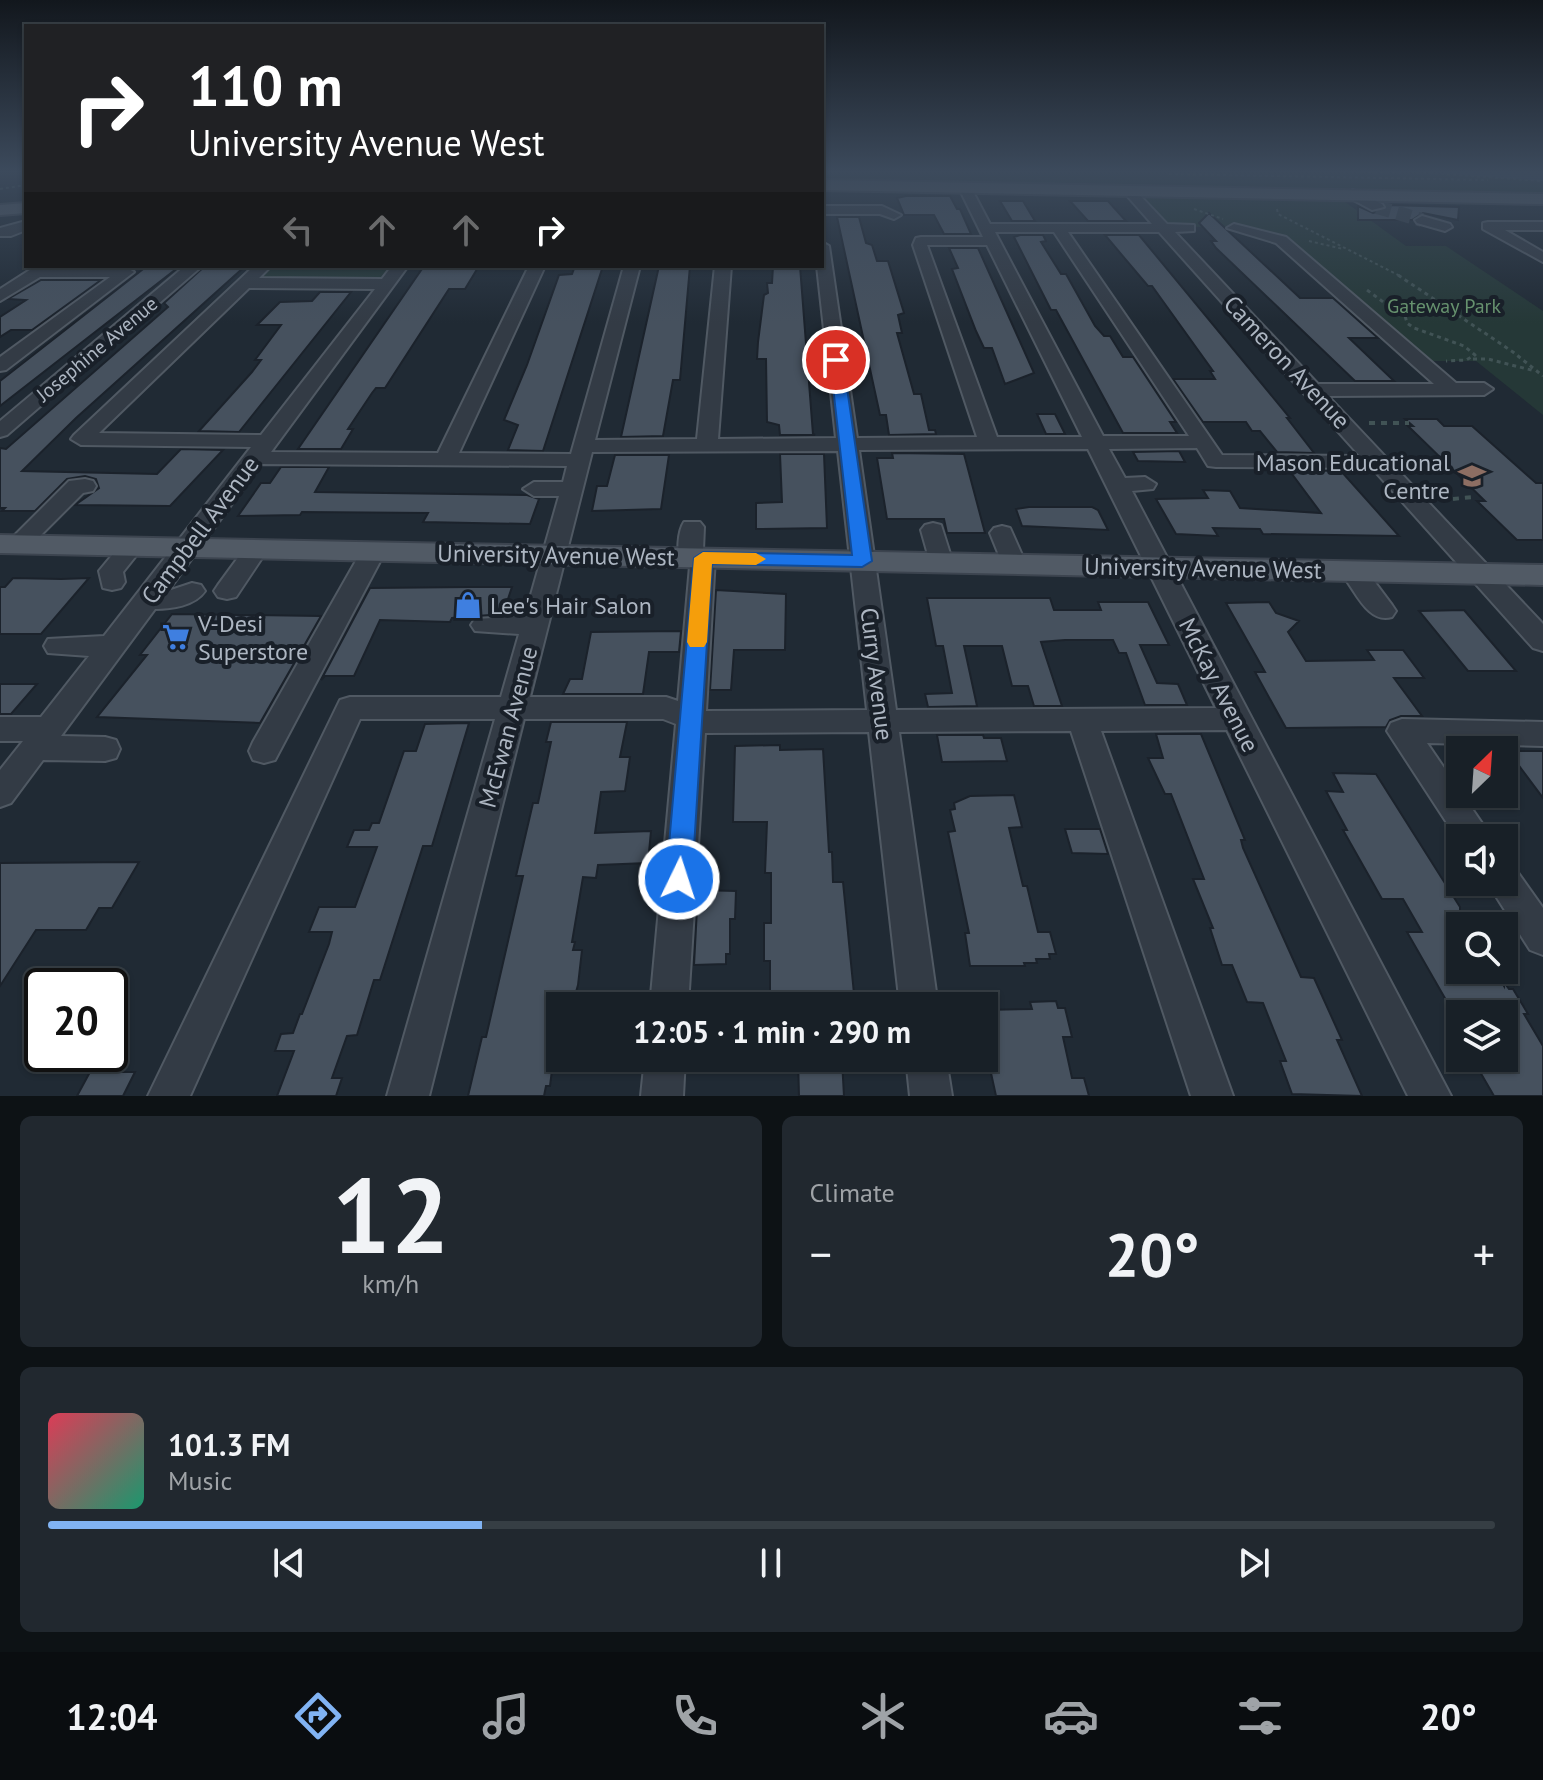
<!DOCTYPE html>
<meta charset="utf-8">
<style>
:root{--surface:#182027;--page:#21282f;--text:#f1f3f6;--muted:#9fa3a7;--line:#363e44;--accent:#81b3f3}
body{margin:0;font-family:"PT Sans",sans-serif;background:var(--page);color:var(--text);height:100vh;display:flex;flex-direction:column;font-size:30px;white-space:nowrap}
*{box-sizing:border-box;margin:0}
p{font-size:26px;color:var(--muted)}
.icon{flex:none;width:44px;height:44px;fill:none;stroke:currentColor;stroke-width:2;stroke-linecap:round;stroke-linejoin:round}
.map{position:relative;height:1096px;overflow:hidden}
.details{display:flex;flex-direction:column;gap:20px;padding:20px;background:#0d1215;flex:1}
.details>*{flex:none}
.hud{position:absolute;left:24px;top:24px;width:800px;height:244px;border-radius:0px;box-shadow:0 2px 6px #0004,0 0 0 2px var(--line);background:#202124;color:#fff;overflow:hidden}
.needle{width:52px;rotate:25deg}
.buttons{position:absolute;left:1446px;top:736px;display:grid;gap:16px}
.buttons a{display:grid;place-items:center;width:72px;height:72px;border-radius:0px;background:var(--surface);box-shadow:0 2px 6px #0004,0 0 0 2px var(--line);font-size:40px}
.speed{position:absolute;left:24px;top:968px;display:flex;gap:16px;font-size:40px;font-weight:700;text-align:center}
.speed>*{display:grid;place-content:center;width:104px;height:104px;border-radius:50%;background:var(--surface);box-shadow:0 2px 6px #0004,0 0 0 2px var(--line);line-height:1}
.speed .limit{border:4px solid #111;border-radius:12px;background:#fff;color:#111}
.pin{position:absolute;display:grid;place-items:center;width:68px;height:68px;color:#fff;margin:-34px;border:4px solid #fff;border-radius:50%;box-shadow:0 2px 8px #0007}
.me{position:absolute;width:88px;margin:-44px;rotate:4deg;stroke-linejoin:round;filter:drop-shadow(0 0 6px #0008)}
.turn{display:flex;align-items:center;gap:28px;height:168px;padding:0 32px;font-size:36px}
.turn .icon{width:104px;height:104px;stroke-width:2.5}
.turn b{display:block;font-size:56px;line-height:68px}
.lanes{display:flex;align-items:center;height:76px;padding:0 32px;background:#0003;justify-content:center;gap:40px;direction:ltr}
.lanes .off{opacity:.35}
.big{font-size:60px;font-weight:700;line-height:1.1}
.details .widget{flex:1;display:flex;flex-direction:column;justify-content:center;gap:12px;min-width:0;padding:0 28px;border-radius:12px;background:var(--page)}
.details .dial{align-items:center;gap:0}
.dial b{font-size:104px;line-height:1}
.song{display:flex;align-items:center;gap:24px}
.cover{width:96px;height:96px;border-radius:12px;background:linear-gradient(135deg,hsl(350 70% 55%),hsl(160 70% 35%))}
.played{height:8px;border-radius:4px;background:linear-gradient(90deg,var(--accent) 30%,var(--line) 30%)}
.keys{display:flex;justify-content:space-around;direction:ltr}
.heat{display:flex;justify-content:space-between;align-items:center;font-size:44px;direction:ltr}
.details .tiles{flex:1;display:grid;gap:20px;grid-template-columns:1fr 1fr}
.widget:last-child{grid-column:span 2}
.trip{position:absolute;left:546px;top:992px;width:452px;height:80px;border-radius:0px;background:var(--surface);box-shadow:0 2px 6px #0004,0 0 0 2px var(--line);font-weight:700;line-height:80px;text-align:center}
.tab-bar{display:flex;height:128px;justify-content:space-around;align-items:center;background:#0a0d10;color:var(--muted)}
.tab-bar .icon{width:56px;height:56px}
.tab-bar .on{color:var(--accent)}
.tab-bar b{font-size:36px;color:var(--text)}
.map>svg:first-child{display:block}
</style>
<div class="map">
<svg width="1543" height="1096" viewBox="0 0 1543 1096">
<rect width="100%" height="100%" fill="#202a34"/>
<path fill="#253837" d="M822 170H1402L1543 181V196L822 183Z
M1143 194 1337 196 1406 246H1446L1543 311V415L1476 361H1431L1280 237 1241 228 1166 226 1140 196Z
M271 266H390L377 282H264L258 278Z"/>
<path fill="#34465b" d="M1402 170H1543V181L1527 180Z"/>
<path fill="#46515e" stroke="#1b222b" stroke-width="2" d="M906 196H950L957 209H960L971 234H944L934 215H904L897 198Z
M1000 201H1023L1035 221H1012Z
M1070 201H1108L1126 221H1088Z
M1386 205 1459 207 1458 220 1423 213 1412 220H1358V206L1373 213 1385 210Z
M1209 213 1300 298H1333L1378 338H1349L1394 381H1355L1216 248 1211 241H1216L1199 223Z
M837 217H859L866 243 872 245 877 261H888L904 313 898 315 902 333H897L914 394H921L929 430H935L936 434 889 435 886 415H880Z
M1020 235H1043L1046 241 1041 242 1061 274H1066L1095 326 1104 336H1110L1123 357H1133L1176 422H1170L1177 433H1123L1056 310H1051L1014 237Z
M1105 235H1139L1290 418H1287L1314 453 1277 452 1260 431H1252L1246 422H1203L1173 379H1215L1210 371H1213L1152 286H1148Z
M949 248H978L1034 373 1005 384 992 348H984L976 331 952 269 958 268Z
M147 266H180L0 406V381Z
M205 266H240L236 269H242L76 418 22 471 157 474 181 449 223 450 170 506 75 505 99 488 96 479 85 476 67 479 35 511H2L5 508H0V448L6 449 168 307 164 303Z
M424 266H479L465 289H449L385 388H376L372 393 348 429H353L341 449H298Z
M575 266H603L543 451 508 450 518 425 504 420 527 365 559 275 572 274Z
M659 266H690L680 380H673L663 436 621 437Z
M773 266H800L813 434 815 435H780L779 425 767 422 766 359H757L758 342 764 295 768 293 767 283H772Z
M41 280H101L32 330H11L0 337V317L26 300 8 299Z
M320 292H351L239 432 199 431 252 372 261 360H255L281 325H257L280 302 312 301Z
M1037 414H1055L1065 434H1046Z
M1405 419H1437L1444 426H1472L1536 483H1543V540H1517L1477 501H1485L1408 426H1413Z
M1179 451 1185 462 1138 461 1133 452Z
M892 453 964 454 985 533H947L944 519H887L877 458H893Z
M780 454H824L827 528 756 529V503L782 502Z
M615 455H669L661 509 592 511 597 486H607Z
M281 467H329L315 492 527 495 539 499 530 524 423 522 428 513 302 512 300 515 238 516 261 483H270Z
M1289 470 1341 471 1399 536 1263 534 1260 529 1213 528 1218 536 1176 534 1156 499 1208 498 1203 490 1230 491 1240 508 1321 513Z
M1029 507H1092L1098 510 1108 530 1022 526 1016 509Z
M13 578 61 579 89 578 41 634H0V587H5Z
M470 587H512L503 614 452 618 450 622 380 620 354 676H325L321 680 370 588Z
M716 590 786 594 785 650H734L731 690H710Z
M927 598H1050L1054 610H1101L1098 602H1148L1169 645H1140L1157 683 1178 684 1187 705H1145L1126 653H1119L1113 640H1065L1041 642 1062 706H1034L1028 686H1012L1002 646H964L977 706 928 707 925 694 952 693 943 646H936Z
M1269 602 1276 613 1299 621 1288 632 1306 661 1374 660 1367 650H1403L1424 678H1394L1422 716H1401L1390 720 1386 727 1286 728 1255 672H1265L1226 603Z
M1464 610 1516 671H1468L1419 611Z
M172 614 321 616 260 723 97 717 147 655H140Z
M681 631 679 652H649L643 694H563L570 679H582L591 632Z
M0 684H37L11 714H0Z
M551 722H627L620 757H630L625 791 601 792 595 833 651 831 648 863 598 865 596 878 583 877 572 942H575L573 950H582L578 985 572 1006H560L550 1086H546L544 1096H468L482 1037H486L523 876H516L533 803H538L551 742H546Z
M469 723 432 846H423L380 980H374L357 1035 347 1036 332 1078H342L336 1096H277L294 1051H275L281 1034 293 1033 300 1014H302L329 944 332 932H309L319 907H355L377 847H347L354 830H369L372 823H379L404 751H416L425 724Z
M1156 734H1201L1245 840H1241L1243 848 1301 977 1314 978 1342 1040H1337L1362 1096 1292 1094 1280 1061H1286L1263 1003 1247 1002 1232 965H1222L1210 928H1213L1193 879H1204L1171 794H1165L1148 758H1163Z
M937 735H983L984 738H1001L1007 761 942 762Z
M780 745V750L823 749 829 852H832L833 882H843L855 1004 779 1005V998H770V961H764V923H771V873H765L767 822H733L735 746Z
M1508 751H1543V798Z
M1333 773 1376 774 1460 907V971L1494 970 1504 986V982L1509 989H1513L1528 1014H1524L1543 1046V1096H1494L1472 1058H1504V1014H1454L1407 932H1422L1403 899H1382L1343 830H1347L1326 791 1343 792Z
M1014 795 1022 827 1009 828 1023 886H1027L1038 932H1050L1056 954H1049L1050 959H1036L1037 963H1024L1025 966H970L965 933H969L948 832 955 831 950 810 955 809 954 803 970 796Z
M1065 829H1100L1108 854 1072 853Z
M139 862 112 908H99L86 930H36L0 986V863Z
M698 890 736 891 735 919H730V954H726V964L694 965Z
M1056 1001 1058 1008H1065L1072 1037H1063L1072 1078H1084L1089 1096H996L984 1041V1010L1032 1009 1030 1002Z
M798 1060H842L844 1096H799Z
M90 1072H135L123 1096H77Z"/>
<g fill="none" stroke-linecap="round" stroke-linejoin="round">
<path stroke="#353f49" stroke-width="14" stroke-dasharray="14 7" stroke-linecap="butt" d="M1377 207 1422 220"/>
<g stroke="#505963" stroke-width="4">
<path id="minor" d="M965 184 971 188 990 224H1152L1122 190 1132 187 1167 224 1194 225V231L1175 232 1318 384H1434L1276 243 1227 228 1234 224 1286 237 1456 383H1484L1493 389 1484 395 1328 396 1543 624V651L1533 648 1372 468 1216 467 1208 466 1197 448 1109 449 1125 478 1145 477 1156 484 1153 489 1132 491 1451 1096H1408L1227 730 1101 731 1233 1096H1191L1071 731 899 732 938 1006H900L869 732 705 733 688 1006H650L676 724 663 719H524L429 1096H387L495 719H360L190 1096H148L340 700 350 697H501L519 634 475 631 471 625 475 619 525 616 559 496H534L523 489 534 482H563L567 466 261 464 168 591 192 583 201 585 205 591C195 606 171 609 155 609L61 736 105 737 116 740 120 749 116 758 105 761 43 760 11 803 0 807V770L23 741H0V717H41L89 656 48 653 44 646 48 639 104 636 251 447 81 445 71 439 74 435 254 266H271L259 278 382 279 392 266H408L271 452 438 453 529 266H545L459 453 571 454 624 266H640L595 440 697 439 715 266H731L718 439 836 438 817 266H822V242L829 246 857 438 977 437 913 245 916 238 921 237H983L959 188ZM995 232H1054L1189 436H1103ZM1068 232H1159L1360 456 1222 455ZM927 245H987L1082 437H997ZM249 288 375 289 261 435 99 433ZM1088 449 1216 708 896 710 859 450ZM838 451 867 710 706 711 715 558 712 553 703 550 704 527 700 522H684C678 531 676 554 682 563L690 566 678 701 666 697H530L592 452Z
M1353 190 1382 204 1384 207 1372 210 1348 197 1347 194Z
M822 206H882L901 215 894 219 880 214H822Z
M1422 216 1450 224 1452 227 1445 231 1417 223 1415 220Z
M26 221V230L11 236H0V228Z
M1488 222H1543V230H1505L1543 252V262L1483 229V223Z
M36 266 126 267 134 272 6 370 0 371V357L110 277H40L0 301V289Z
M185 266H202L7 435 0 437V421Z
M85 479 93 481 96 486 93 491 83 493 27 549H11L7 544 11 539 69 481Z
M933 523 941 525 953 563 950 569H932L921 530 925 525Z
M1002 526 1010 528 1026 564 1023 570H1005L990 533 994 528Z
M131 539 139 542 143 547 123 572 125 582 121 588 112 590 103 588 99 571 123 542Z
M256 541 264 544 268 549 236 597 227 599 218 597 214 591 218 585 248 544Z
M373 544 382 547 385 552 275 760 264 763 253 760 249 751 253 742 361 552 364 547Z
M1353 563 1362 565 1392 605 1396 611 1392 617C1369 624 1357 594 1344 577L1341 571 1344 565Z
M1402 719 1543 722V746L1427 743 1492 838H1460V843L1387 731 1391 723Z
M1504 865 1516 870 1543 908V955L1530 950 1487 882H1504Z
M645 1058H685L683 1096H641Z
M906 1058H946L952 1096H910Z"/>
</g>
<g stroke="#3c444f" stroke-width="4">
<path id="major" d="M822 180 1543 194V204L822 190Z
M26 203V213L0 215V205Z
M0 535 1543 565V585L0 553Z"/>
</g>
<path stroke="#415355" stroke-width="2" stroke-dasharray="3 3" stroke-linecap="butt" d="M1019 170 1040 172
M1290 170 1403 173 1401 171 1541 181
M1169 174 1488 180
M0 189 26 185
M1194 209 1223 219
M1277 209 1278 214 1402 277
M1309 241 1343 249"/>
<path stroke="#415355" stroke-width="3" stroke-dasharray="4 4" stroke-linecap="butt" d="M1398 275 1513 352 1543 376
M1367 290 1390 307 1404 312 1407 323 1414 328 1464 346 1475 355 1466 360 1446 361
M1473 359H1488L1535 371"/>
<path stroke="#415355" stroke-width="4" stroke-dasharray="6 6" stroke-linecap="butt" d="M1369 423H1409
M1441 500 1474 497"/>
<use href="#minor" fill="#333b45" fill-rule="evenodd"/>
<use href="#major" fill="#515a65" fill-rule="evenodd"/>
</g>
<linearGradient id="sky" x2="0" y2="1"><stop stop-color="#12171d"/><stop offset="0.53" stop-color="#3c4a5c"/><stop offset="1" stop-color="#3c4a5c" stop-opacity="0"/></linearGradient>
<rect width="1543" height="323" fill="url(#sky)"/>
<path fill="#1a73e8" stroke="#114b97" stroke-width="2" d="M836 355 843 360 872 561 862 567 712 564 692 879 688 887 679 890 669 887 666 879 694 558 703 552 852 555 830 360Z"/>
<path fill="#f59e0b" d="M703 552 756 553 766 559 756 565 712 564 707 642 704 647H690L687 642 694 558Z"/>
<defs>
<g id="school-bare" transform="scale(2.16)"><path d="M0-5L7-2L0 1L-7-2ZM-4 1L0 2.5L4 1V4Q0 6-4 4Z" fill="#8d6e63" stroke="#192029" stroke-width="2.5" paint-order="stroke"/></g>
<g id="shop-bare" transform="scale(2.16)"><path d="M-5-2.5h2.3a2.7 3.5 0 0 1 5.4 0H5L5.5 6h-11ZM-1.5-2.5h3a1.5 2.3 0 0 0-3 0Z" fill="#3f7fe0" stroke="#192029" stroke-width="2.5" paint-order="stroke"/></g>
<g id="supermarket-bare" transform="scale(2.16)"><path d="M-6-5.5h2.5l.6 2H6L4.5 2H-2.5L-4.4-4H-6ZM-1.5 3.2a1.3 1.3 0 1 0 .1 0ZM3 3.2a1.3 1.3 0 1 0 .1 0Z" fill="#3f7fe0" stroke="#192029" stroke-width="2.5" paint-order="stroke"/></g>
</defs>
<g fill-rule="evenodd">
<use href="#school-bare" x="1472" y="476"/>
<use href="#shop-bare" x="468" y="605"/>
<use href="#supermarket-bare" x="176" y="637"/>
</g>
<g text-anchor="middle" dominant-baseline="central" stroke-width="8" stroke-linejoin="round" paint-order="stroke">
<g font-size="20" fill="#66916e" stroke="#192029">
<text x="1444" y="306">Gateway Park</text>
</g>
<g font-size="20" fill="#adb6c2" stroke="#192029">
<text transform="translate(97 349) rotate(-40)">Josephine Avenue</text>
</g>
<g font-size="24" fill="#adb6c2" stroke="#192029">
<text transform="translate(1287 362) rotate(47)">Cameron Avenue</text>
<text transform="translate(200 530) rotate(-53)">Campbell Avenue</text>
<text transform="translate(556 555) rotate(1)">University Avenue West</text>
<text transform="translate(1203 568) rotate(1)">University Avenue West</text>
<text transform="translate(877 674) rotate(83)">Curry Avenue</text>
<text transform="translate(1219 685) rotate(63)">McKay Avenue</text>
<text transform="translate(508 727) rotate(-75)">McEwan Avenue</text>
</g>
<g font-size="24" fill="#adb6c2" stroke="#192029" text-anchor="start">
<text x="1450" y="462" text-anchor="end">Mason Educational<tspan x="1450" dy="28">Centre</tspan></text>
<text x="490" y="605">Lee's Hair Salon</text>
<text x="198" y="623">V-Desi<tspan x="198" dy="28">Superstore</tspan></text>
</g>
</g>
</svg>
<div class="buttons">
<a><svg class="needle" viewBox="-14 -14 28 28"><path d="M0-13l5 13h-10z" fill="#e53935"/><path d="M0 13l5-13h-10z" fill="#9fa3a7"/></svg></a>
<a><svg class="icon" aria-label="sound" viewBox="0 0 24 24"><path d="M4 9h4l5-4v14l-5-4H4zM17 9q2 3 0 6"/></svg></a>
<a><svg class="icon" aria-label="search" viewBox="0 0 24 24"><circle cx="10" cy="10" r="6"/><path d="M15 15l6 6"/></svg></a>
<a><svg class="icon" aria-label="layers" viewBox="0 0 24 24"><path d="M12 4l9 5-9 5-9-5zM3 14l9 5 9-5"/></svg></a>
</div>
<div class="speed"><div class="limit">20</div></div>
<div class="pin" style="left:836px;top:360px;background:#d93025"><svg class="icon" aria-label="arrive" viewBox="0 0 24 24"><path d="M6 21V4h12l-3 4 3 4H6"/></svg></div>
<svg class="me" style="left:679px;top:879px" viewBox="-20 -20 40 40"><circle r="17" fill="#1a73e8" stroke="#fff" stroke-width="3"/><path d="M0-11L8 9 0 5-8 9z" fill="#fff"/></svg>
<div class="trip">12:05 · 1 min · 290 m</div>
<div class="hud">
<div class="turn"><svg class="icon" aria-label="right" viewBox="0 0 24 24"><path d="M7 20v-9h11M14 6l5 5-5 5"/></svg><div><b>110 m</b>University Avenue West</div></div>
<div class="lanes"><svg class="icon off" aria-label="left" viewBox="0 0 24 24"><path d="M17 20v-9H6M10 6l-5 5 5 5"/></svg><svg class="icon off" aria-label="ahead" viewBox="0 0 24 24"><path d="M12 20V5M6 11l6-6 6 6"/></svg><svg class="icon off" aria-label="ahead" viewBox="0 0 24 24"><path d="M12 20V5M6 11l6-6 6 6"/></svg><svg class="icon" aria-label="right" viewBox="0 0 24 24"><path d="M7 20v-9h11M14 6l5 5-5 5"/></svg></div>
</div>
</div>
<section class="details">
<div class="tiles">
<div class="widget dial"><b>12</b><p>km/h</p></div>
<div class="widget"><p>Climate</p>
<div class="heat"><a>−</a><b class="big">20°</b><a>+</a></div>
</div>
<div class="widget">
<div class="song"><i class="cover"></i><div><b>101.3 FM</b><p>Music</p></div></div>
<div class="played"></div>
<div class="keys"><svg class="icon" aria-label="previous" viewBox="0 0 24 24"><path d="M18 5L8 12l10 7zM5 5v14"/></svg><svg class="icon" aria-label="pause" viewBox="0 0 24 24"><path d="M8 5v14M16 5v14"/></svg><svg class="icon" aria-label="next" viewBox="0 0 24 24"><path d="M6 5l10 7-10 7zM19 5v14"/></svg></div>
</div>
</div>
</section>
<nav class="tab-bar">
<b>12:04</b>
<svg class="icon on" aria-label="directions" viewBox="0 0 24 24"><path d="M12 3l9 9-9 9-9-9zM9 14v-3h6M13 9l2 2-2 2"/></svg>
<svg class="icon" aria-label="music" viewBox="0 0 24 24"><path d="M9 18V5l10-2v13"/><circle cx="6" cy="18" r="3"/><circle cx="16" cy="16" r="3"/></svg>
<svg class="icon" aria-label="phone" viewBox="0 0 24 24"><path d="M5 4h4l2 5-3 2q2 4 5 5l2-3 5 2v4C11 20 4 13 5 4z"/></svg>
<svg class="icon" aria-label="climate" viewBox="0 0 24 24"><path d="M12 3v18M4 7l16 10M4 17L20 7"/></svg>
<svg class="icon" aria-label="car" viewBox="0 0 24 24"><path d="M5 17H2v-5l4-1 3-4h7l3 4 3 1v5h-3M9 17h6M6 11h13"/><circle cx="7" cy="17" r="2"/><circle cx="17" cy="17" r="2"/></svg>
<svg class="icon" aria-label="filters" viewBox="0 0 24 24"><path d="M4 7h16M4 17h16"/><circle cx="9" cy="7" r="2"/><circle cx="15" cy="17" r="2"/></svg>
<b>20°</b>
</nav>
